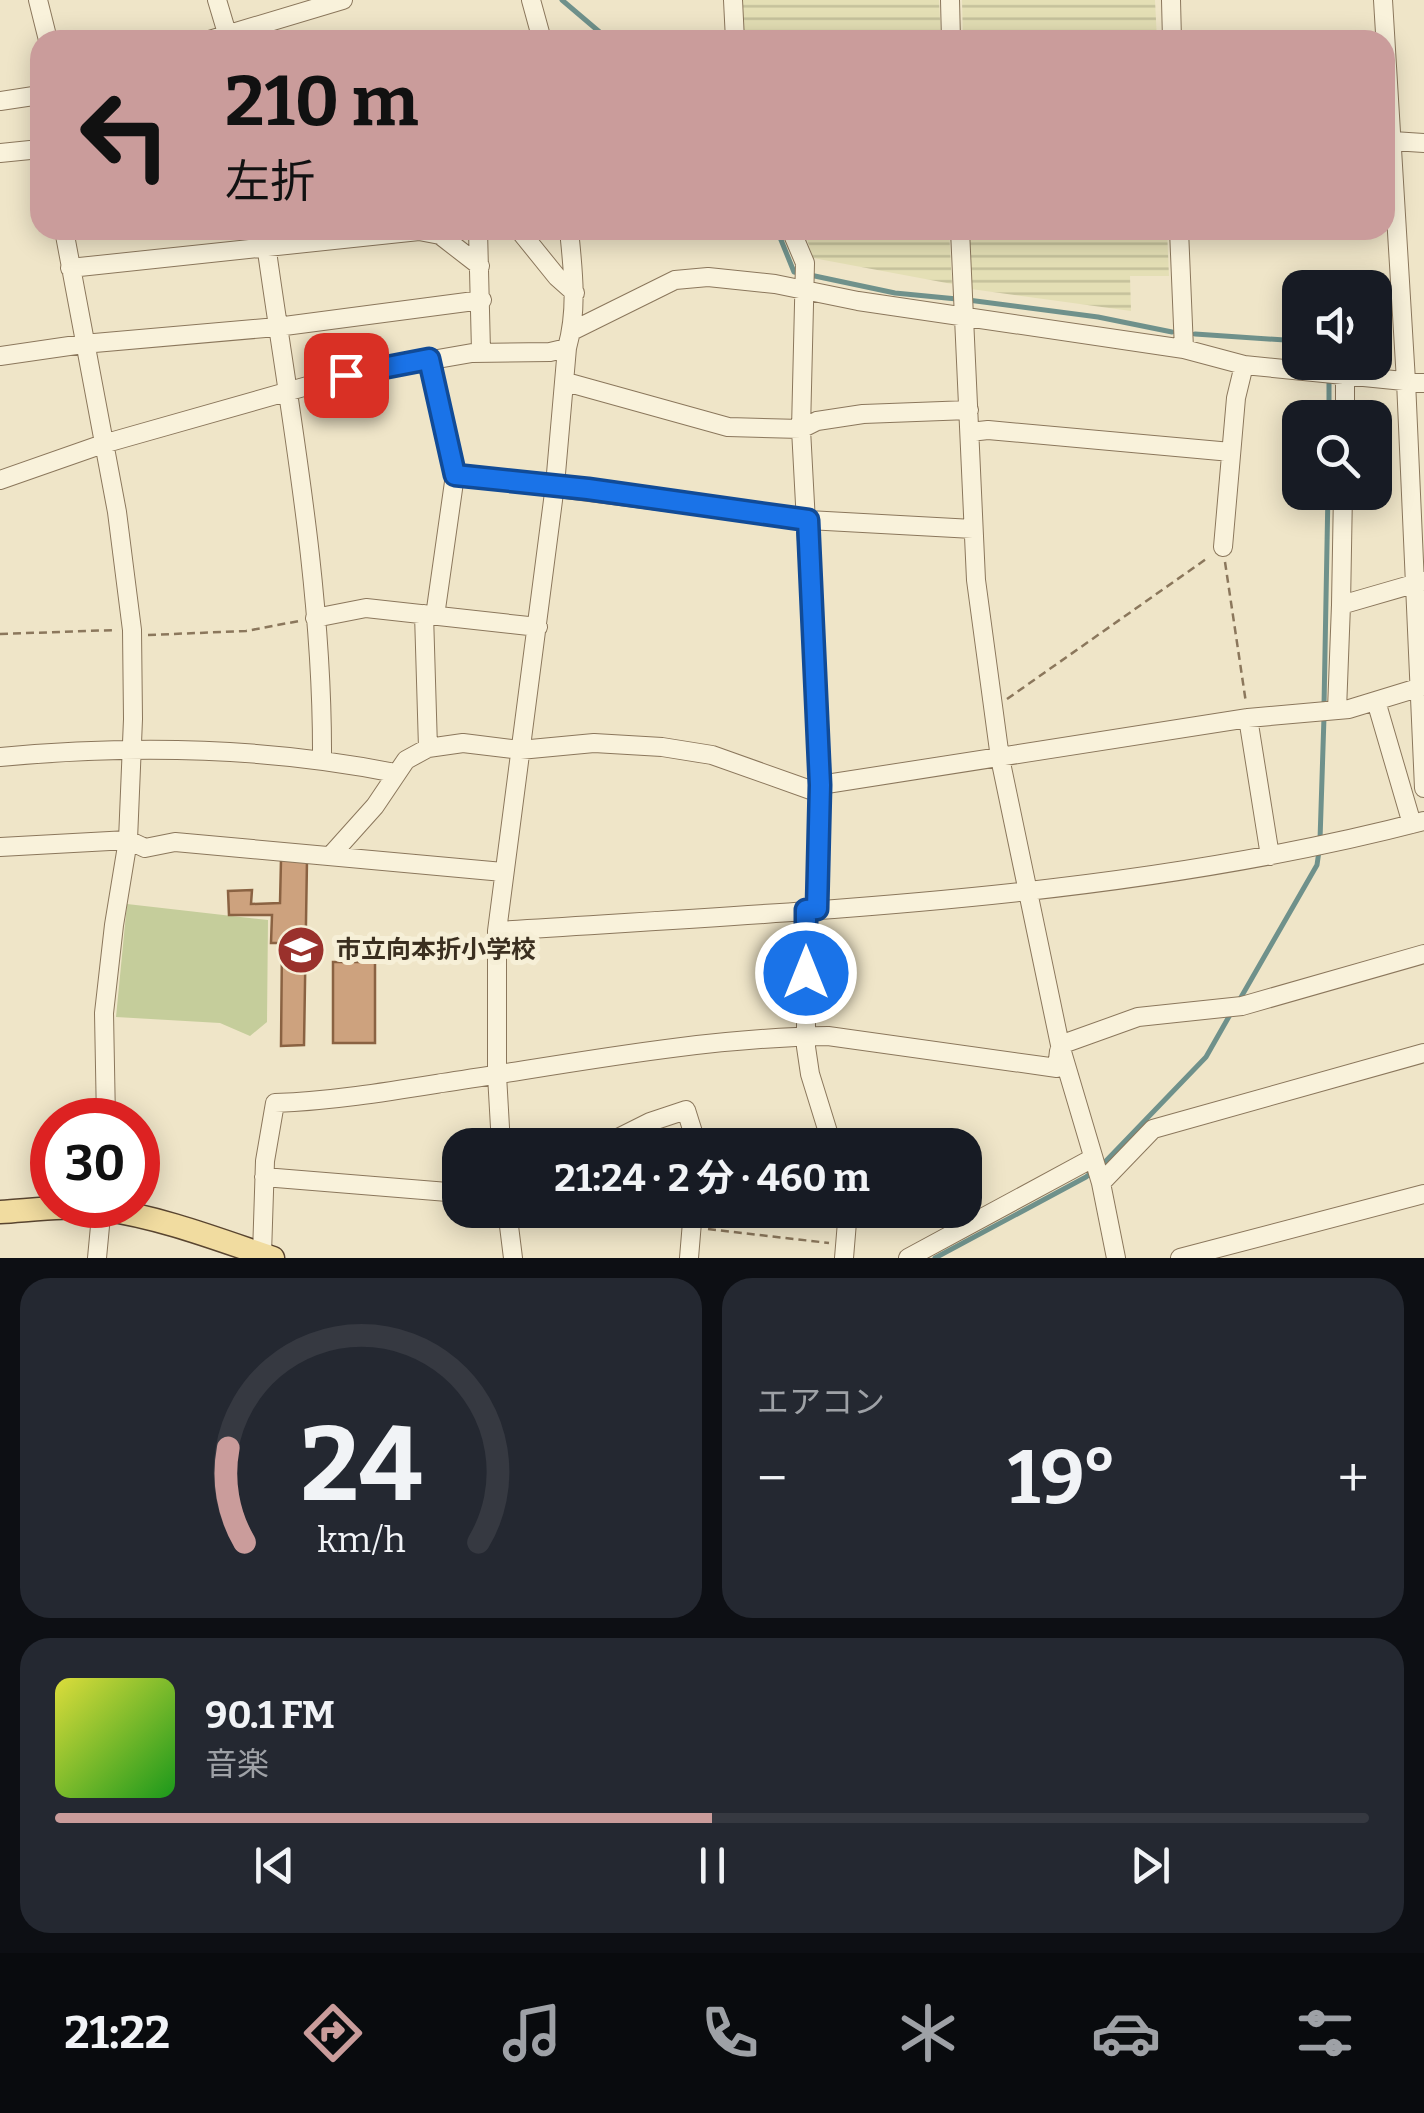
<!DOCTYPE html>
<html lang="ja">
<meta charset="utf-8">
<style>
:root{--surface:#171b24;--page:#242831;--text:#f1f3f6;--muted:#9ea1a6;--line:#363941;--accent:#ca9c9b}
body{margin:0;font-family:Bitter,"Noto Sans JP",serif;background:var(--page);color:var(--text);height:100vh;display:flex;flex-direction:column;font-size:38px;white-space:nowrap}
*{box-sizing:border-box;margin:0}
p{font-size:32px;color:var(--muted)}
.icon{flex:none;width:55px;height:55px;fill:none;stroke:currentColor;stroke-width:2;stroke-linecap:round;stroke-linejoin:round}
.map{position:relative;height:1258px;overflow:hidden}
.drawer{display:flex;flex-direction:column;gap:20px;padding:20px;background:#0d0f14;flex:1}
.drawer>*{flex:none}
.guide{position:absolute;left:30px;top:30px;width:1365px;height:210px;border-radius:30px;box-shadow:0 5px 25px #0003;background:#ca9c9b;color:#111;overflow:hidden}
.fabs{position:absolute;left:1282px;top:270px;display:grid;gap:20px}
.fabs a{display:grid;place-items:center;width:110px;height:110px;border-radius:20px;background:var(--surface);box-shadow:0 5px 25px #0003;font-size:50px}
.speed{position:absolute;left:30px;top:1098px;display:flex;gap:20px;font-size:50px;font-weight:700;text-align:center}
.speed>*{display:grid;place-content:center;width:130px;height:130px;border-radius:50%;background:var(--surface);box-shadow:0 5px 25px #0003;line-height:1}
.speed .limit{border:15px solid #d22;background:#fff;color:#111}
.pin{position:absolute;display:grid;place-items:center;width:85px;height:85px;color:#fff;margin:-42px;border-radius:20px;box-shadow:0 5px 15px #0006}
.me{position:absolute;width:110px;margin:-55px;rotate:0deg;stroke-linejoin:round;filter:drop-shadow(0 0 8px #0008)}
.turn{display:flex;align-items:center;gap:35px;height:210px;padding:0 30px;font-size:45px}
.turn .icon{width:130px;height:130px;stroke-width:2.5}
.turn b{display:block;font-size:70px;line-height:85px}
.big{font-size:75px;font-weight:700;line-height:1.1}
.drawer .tile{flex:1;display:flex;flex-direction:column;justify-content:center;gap:15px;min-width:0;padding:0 35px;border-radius:30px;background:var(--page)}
.drawer .dial{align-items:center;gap:0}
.dial svg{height:260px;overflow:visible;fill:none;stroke:var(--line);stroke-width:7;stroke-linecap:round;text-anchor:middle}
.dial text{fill:var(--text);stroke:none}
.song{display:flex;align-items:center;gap:30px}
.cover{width:120px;height:120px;border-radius:15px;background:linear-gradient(135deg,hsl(60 70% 55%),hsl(120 70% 35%))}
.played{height:10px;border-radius:5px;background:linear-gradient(90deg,var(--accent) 50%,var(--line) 50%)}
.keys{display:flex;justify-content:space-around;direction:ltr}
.heat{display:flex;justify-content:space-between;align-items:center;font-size:55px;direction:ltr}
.drawer .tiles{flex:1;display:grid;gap:20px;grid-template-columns:1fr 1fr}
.tile:last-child{grid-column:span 2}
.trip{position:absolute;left:442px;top:1128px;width:540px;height:100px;border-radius:30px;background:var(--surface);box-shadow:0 5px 25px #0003;font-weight:700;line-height:100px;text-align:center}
.tabs{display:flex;height:160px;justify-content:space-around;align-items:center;background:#090b0e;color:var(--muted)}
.tabs .icon{width:70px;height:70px}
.tabs .on{color:var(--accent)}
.tabs b{font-size:45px;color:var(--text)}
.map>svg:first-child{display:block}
</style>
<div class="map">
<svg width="1424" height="1258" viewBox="0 0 1424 1258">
<defs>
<pattern id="farmland-rules" width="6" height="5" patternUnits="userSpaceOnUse" patternTransform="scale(2.5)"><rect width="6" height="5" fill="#e4dfb5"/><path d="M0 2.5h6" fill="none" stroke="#c4c09b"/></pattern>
</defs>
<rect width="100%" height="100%" fill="#efe5c8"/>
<path fill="url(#farmland-rules)" d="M741 0H939L941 40H743Z
M962 0H1155L1157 40H963Z
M804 230H949L952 284 813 258Z
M969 230H1167L1169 276H1130L1131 311 971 289Z"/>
<path fill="#c5cd9b" d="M127 904 268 920 267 1022 250 1036 220 1023 116 1017Z"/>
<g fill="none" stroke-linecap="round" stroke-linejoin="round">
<path stroke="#6f918b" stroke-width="5" d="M562 0 609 40
M777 230 794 272 799 273
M810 275 895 293 957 299
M968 300 1098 317 1172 332
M1195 334 1300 341
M1329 418V362
M1324 706 1328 492
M1320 840 1324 717
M1240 999 1317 865 1319 851
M935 1258 1086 1177 1104 1163 1206 1057 1231 1013"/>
</g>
<path fill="#cda27e" stroke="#8a6242" stroke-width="2.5" d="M281 860H307L304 1045 281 1046 282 943H271L272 915H229L228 891 252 890 251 904 280 903Z
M333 962H375V1043H333Z"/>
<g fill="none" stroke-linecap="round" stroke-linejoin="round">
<g stroke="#8b775c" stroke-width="20">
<path id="minor" d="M38 0 48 40
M217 0 229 40
M531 0 542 40
M733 0 735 40
M950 0 951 40
M1171 0 1172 40
M1383 0 1406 381 1424 788
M209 40 343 0
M0 101 40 95
M1393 141 1424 143
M0 153 40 149
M64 230 117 512 132 630 133 719 128 840 114 925 104 1013 106 1120
M264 230C288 405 323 581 322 758
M478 230 481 351
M519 230 557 277 575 293
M791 230 805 263 801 429 820 785 817 909
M960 230 976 580 1000 758 1060 1045 1101 1183 1116 1258
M1179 230 1184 349
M70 268 419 231 440 235 480 266
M572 331 675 280 708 277 775 284 858 301 1184 349 1244 365 1424 383
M0 356 83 344 277 327 482 300
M429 359 455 475 435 616
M566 382 728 427 801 429 817 421 863 414 969 410
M1345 418V374
M970 432 988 430 1231 452
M455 475 808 520 973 529
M0 480 103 444 346 375 472 353 550 352 567 348
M1223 547 1236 398 1244 365
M1341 605 1343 492
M424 614 428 748
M315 618 366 608 538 627
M1376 701 1412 824
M1337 710 1341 605 1424 581
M1248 718 1270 856
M0 757C130 745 267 747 395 773
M820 785 1248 718 1349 709 1424 686
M0 847 128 840 145 848 175 842 503 872
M332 854 375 806 406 760 428 748 463 743 520 750 594 743 662 747 712 755 819 793
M806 910V1047L810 1074 832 1145
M497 931C804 911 1126 899 1424 821
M1060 1045 1138 1017 1242 1006 1424 954
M501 1145 497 1075V931L555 485 567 348C578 309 573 270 569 230
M604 1145 650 1122 686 1110 697 1145
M264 1177 460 1193
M1101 1183 1153 1129 1424 1053
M507 1210 513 1258
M262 1254 265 1161 275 1103C331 1101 386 1092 442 1083 569 1064 699 1038 828 1036L1057 1068 1059 1051
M97 1258 102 1205
M689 1258 693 1210
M844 1258 848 1210
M908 1258 1093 1158
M1180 1258 1424 1194"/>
</g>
<g stroke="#594530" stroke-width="25">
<path id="major" d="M0 1212C33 1210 68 1205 101 1209 160 1217 217 1239 273 1258"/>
</g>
<path stroke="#8b775c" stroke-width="2.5" stroke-dasharray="8 5" stroke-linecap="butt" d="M1225 562 1246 703
M0 634 116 630
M148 635 246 631 299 621
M1007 699 1209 557
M708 1229 829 1243"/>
<use href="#minor" stroke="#f9f2db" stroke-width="18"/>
<use href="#major" stroke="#f1dca0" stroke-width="22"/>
</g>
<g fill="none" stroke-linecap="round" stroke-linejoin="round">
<g stroke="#114b97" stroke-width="25">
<path id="route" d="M346 375 429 359 455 475 588 489 808 520 820 785 817 909 806 910V973"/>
</g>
<use href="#route" stroke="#1a73e8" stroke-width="18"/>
</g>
<defs>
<g id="school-disc" transform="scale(2.5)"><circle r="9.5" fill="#9a312c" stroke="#f6efd7"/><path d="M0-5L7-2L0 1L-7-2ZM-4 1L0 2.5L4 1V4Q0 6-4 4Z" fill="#fff"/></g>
</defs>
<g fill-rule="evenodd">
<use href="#school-disc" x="301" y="950"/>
</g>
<g text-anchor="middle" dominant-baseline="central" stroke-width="10" stroke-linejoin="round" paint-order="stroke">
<g font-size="25" font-weight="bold" fill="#3b2f20" stroke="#f6efd7" text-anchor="start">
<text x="336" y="950">市立向本折小学校</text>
</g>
</g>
</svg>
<div class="fabs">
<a><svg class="icon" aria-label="sound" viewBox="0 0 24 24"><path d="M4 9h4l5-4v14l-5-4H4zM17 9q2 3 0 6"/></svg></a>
<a><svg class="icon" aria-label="search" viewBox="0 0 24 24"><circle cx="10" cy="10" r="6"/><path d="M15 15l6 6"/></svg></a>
</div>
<div class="speed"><div class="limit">30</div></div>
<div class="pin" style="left:346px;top:375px;background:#d93025"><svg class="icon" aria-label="arrive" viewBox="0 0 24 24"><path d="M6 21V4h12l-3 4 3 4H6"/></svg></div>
<svg class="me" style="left:806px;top:973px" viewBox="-20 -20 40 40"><circle r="17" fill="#1a73e8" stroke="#fff" stroke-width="3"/><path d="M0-11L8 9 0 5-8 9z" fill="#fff"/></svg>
<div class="trip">21:24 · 2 分 · 460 m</div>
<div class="guide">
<div class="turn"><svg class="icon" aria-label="left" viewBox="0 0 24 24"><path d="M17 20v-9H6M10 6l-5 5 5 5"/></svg><div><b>210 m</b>左折</div></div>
</div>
</div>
<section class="drawer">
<div class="tiles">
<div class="tile dial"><svg viewBox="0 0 100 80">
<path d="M14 69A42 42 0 1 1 86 69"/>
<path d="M14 69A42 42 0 0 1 9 40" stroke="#ca9c9b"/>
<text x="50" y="56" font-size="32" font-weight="700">24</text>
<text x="50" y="72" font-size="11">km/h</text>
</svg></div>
<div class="tile"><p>エアコン</p>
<div class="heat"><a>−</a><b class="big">19°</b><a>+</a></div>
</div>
<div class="tile">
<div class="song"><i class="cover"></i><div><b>90.1 FM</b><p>音楽</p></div></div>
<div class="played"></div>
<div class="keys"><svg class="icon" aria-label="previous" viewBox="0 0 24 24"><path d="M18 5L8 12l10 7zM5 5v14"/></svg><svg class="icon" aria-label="pause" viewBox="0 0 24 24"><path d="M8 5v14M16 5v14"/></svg><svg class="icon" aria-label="next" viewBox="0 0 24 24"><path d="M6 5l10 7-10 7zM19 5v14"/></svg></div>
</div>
</div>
</section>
<nav class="tabs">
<b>21:22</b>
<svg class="icon on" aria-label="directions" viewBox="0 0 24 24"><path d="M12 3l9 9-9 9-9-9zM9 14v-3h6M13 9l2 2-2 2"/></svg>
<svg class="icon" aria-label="music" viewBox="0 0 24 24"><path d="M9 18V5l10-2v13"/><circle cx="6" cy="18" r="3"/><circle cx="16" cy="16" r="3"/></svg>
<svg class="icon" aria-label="phone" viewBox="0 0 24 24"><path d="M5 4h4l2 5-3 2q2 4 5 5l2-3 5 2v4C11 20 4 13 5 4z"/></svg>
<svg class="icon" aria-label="climate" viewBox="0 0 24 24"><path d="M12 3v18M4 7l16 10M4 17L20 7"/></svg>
<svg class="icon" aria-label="car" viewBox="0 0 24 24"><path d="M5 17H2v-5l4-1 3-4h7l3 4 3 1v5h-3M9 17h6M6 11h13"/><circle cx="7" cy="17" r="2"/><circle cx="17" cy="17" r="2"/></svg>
<svg class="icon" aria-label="filters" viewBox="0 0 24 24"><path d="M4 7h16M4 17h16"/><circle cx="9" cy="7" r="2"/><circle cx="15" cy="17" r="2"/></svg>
</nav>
